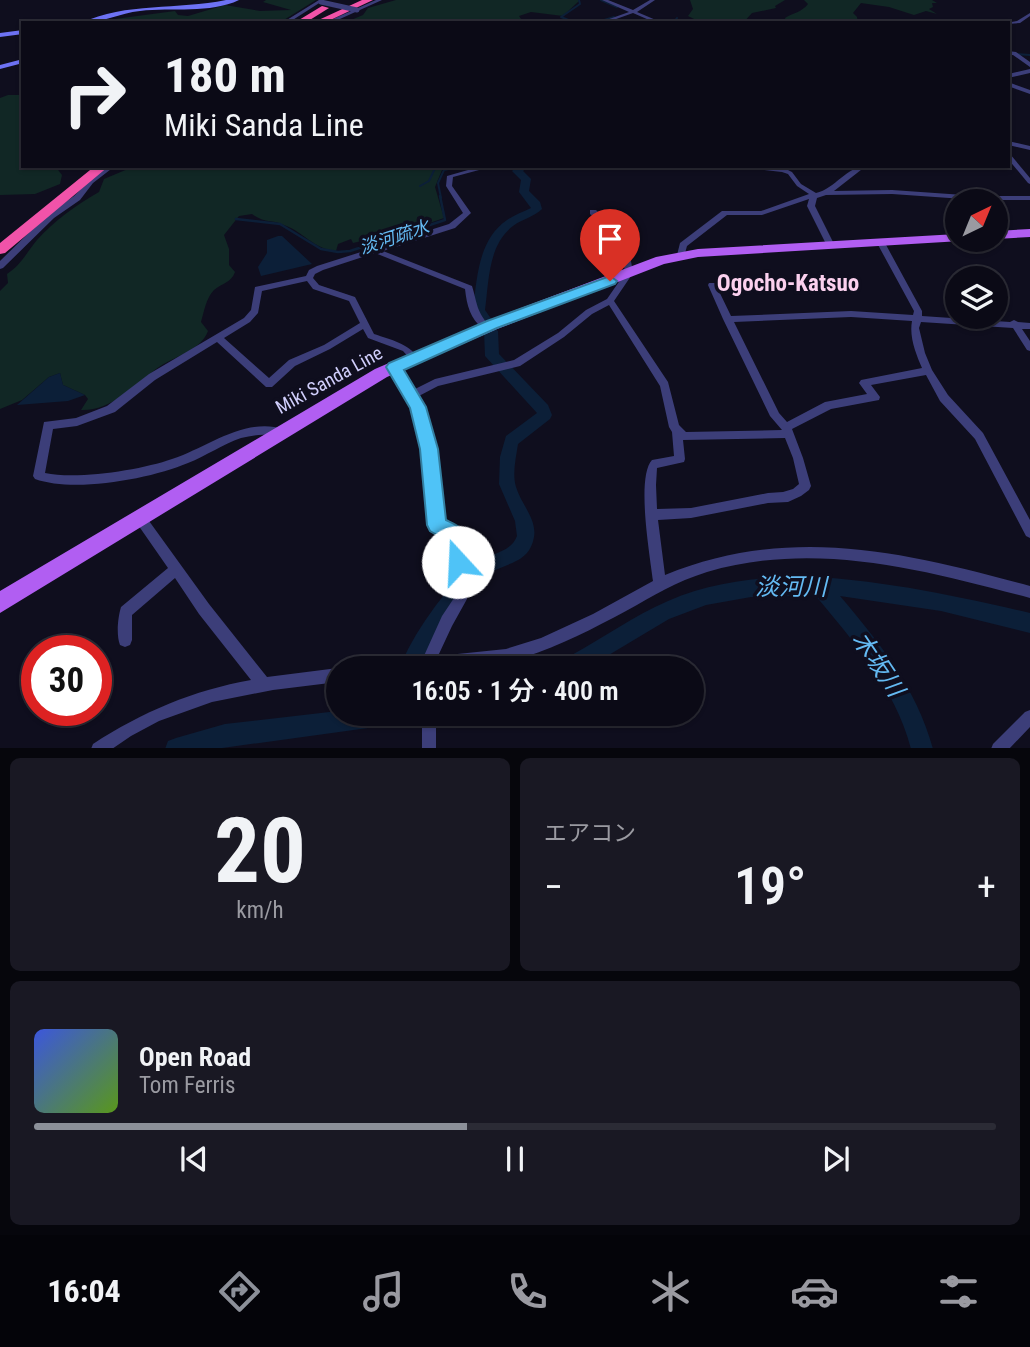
<!DOCTYPE html>
<html lang="ja">
<meta charset="utf-8">
<style>
:root{--surface:#0b0a16;--page:#191823;--text:#f1f3f6;--muted:#9a9aa1;--line:#2b2b35;--accent:#8c9099}
body{margin:0;font-family:"Roboto Condensed","Noto Sans JP",sans-serif;background:var(--page);color:var(--text);height:100vh;display:flex;flex-direction:column;font-size:26px;white-space:nowrap}
*{box-sizing:border-box;margin:0}
p{font-size:23px;color:var(--muted)}
.icon{flex:none;width:38px;height:38px;fill:none;stroke:currentColor;stroke-width:2;stroke-linecap:round;stroke-linejoin:round}
.map{position:relative;height:748px;overflow:hidden}
.sheet{display:flex;flex-direction:column;gap:10px;padding:10px;background:#06060c;flex:1}
.sheet>*{flex:none}
.banner{position:absolute;left:21px;top:21px;width:989px;height:147px;border-radius:0px;box-shadow:0 2px 5px #0004,0 0 0 2px var(--line);background:#0b0a16;color:var(--text);overflow:hidden}
.needle{width:46px;rotate:43deg}
.controls{position:absolute;left:945px;top:189px;display:grid;gap:14px}
.controls a{display:grid;place-items:center;width:63px;height:63px;border-radius:50%;background:var(--surface);box-shadow:0 2px 5px #0004,0 0 0 2px var(--line);font-size:35px}
.speed{position:absolute;left:21px;top:635px;display:flex;gap:14px;font-size:35px;font-weight:700;text-align:center}
.speed>*{display:grid;place-content:center;width:91px;height:91px;border-radius:50%;background:var(--surface);box-shadow:0 2px 5px #0004,0 0 0 2px var(--line);line-height:1}
.speed .limit{border:10px solid #d22;background:#fff;color:#111}
.pin{position:absolute;display:grid;place-items:center;width:60px;height:60px;color:#fff;margin:-72px -30px;border-radius:50% 50% 50% 0;rotate:-45deg;box-shadow:0 0 7px #0007}
.pin .icon{rotate:45deg}
.me{position:absolute;width:77px;margin:-38px;rotate:340deg;stroke-linejoin:round;filter:drop-shadow(0 0 5px #0008)}
.turn{display:flex;align-items:center;gap:24px;height:147px;padding:0 28px;font-size:32px}
.turn .icon{width:91px;height:91px;stroke-width:2.5}
.turn b{display:block;font-size:49px;line-height:60px}
.big{font-size:52px;font-weight:600;line-height:1.1}
.sheet .tile{flex:1;display:flex;flex-direction:column;justify-content:center;gap:10px;min-width:0;padding:0 24px;border-radius:10px;background:var(--page)}
.sheet .dial{align-items:center;gap:0}
.dial b{font-size:91px;line-height:1}
.song{display:flex;align-items:center;gap:21px}
.cover{width:84px;height:84px;border-radius:10px;background:linear-gradient(135deg,hsl(230 70% 55%),hsl(90 70% 35%))}
.played{height:7px;border-radius:4px;background:linear-gradient(90deg,var(--accent) 45%,var(--line) 45%)}
.keys{display:flex;justify-content:space-around;direction:ltr}
.heat{display:flex;justify-content:space-between;align-items:center;font-size:38px;direction:ltr}
.sheet .tiles{flex:1;display:grid;gap:10px;grid-template-columns:1fr 1fr}
.tile:last-child{grid-column:span 2}
.trip{position:absolute;left:326px;top:656px;width:378px;height:70px;border-radius:35px;background:var(--surface);box-shadow:0 2px 5px #0004,0 0 0 2px var(--line);font-weight:600;line-height:70px;text-align:center}
.tab-bar{display:flex;height:112px;justify-content:space-around;align-items:center;background:#040409;color:var(--muted)}
.tab-bar .icon{width:49px;height:49px}
.tab-bar .selected{color:var(--accent)}
.tab-bar b{font-size:32px;color:var(--text)}
.map>svg:first-child{display:block}
</style>
<div class="map">
<svg width="1030" height="749" viewBox="0 0 1030 749">
<rect width="100%" height="100%" fill="#0f0e1e"/>
<path fill="#112725" d="M266 0H316L279 23H105L115 19 175 11 178 15 188 16 225 5 260 11 291 10 263 2Z
M396 0H578L579 1 563 16 531 12 519 16 523 22 517 23H344L363 15 368 8Z
M690 0H785L775 6 776 8 752 13 743 23H702L688 16 693 9Z
M804 0H932L937 3H932L933 7 929 9 937 14 926 11 914 15 889 7 861 3 853 13 857 17 858 23 786 21 785 18C793 13 802 12 808 4Z
M8 95H23V166H55L62 175 60 184 35 194 0 195V98Z
M135 166H435L442 170 435 187 444 218 366 245 365 240 353 243 351 239 338 244 336 251C313 249 304 232 284 225 270 219 266 224 252 214L239 216 224 235 229 249V265L235 272C231 283 222 283 214 290 206 298 204 312 201 322L208 331C200 352 173 356 156 369 134 386 111 411 81 410L88 399 85 395 63 385 60 373 49 377 22 400 0 409V291L8 283 7 274C21 265 27 252 37 240 55 220 76 205 99 192L104 179Z"/>
<path fill="#0c1f38" d="M278 236H282L312 264 261 276 258 267 267 253V240Z
M60 373 63 385 85 395 68 401 17 405 49 377Z"/>
<g fill="none" stroke-linecap="round" stroke-linejoin="round">
<path stroke="#0c1f38" stroke-width="2" d="M601 0 617 7
M601 21 614 17
M568 23 571 21 561 17 580 4 579 0
M673 23 677 18
M1016 54 1030 55
M420 186 429 181 436 166
M441 198 438 183 444 170 463 166"/>
<path stroke="#0c1f38" stroke-width="2.5" d="M236 219 280 224 321 249 338 252 350 251 445 220 440 196"/>
<path fill="#0c1f38" fill-rule="evenodd" d="M517 166H529L523 171 531 179 529 191 540 202 542 209C534 217 522 219 513 226 488 245 489 281 485 310L492 320 486 325 481 323 473 310C477 278 478 240 507 220 514 215 523 212 531 208L519 192 521 180 512 171Z
M491 326 498 331 499 354 548 405 552 415 550 419 518 444C516 458 512 473 516 487 521 504 537 519 534 537 529 565 504 562 486 576 457 601 438 636 421 668H400C411 636 446 588 472 565 486 553 510 555 517 536L515 521 499 484 500 457 506 436 537 413 485 356 484 331Z
M798 576C877 579 953 595 1030 613V633L941 611 840 596C879 642 917 689 933 749H911C896 689 853 641 815 595L751 597 706 605 669 619 587 668H557L560 661C593 645 622 623 655 607 700 584 748 578 798 576Z
M338 711V714H407L404 721 397 724 215 749H165L168 741 176 738 225 724Z"/>
<path fill="#3c3e79" fill-rule="evenodd" d="M319 0H324L288 23H282Z
M376 0H382L331 23H324Z
M602 0H608L633 10 650 0H655L637 12 663 23H656L633 13 605 23H598L629 12Z
M1030 13V16L1020 23 1008 24V23H1006L1017 21Z
M1008 51 1016 52 1030 62V67L1013 55H1008Z
M1030 69V73L1008 78V74Z
M1008 82 1030 90V94L1008 86Z
M1008 141 1030 146V150L1008 145Z
M1008 153 1010 154 1030 178V184L1028 183 1008 159Z
M107 166H115L93 183 80 200 54 218 3 268 0 269V261L48 214 74 196 89 181Z
M482 166H494L453 177 452 186 471 213 455 228 383 251 472 286C478 306 476 310 490 327L489 329H483C470 318 467 306 465 289L375 253 323 270 315 274 313 278 319 285 355 297 374 334C392 340 407 343 419 358L417 360H411L403 351 368 338 363 329 330 349 295 366 272 387H266L217 342 155 380 115 412 77 426 53 429 45 473C77 480 141 470 172 459 209 447 243 417 284 429L285 432 284 435C278 436 274 435 268 435 259 434 250 436 241 438 223 444 206 456 188 463 150 479 74 493 35 479L33 476 44 422 76 418 107 406 149 374 244 318 251 310 255 287 306 276 309 270 317 266 449 224 463 213 446 186 447 176ZM307 281 313 289 349 301 360 323 324 345 289 360 269 378 224 338 250 322 258 313 262 291Z
M743 166H768L786 169 792 172 801 184 816 193C835 189 847 166 866 166L834 191 892 190 978 196H1030V200H978L892 194 826 195 817 198 815 206 835 246 834 248H831L827 246 807 206 809 199 762 215H727L687 246 684 257H678L677 255 680 243 722 211H761L809 194 797 186 788 174 782 172 746 168Z
M590 210H596L609 223 621 224 625 226 633 273 614 301 668 382 679 425 686 432 782 430 770 416 723 319 708 285 709 283H715L731 316 851 311 913 315 914 311 877 243 881 241 885 243 922 311V316L1010 322 1014 320 1018 322 1030 323V329H1022L1030 341V351L1027 350 1013 328 921 322 919 328 925 353 932 370 948 395 983 433 1030 520V538L1026 536 975 439 940 401 926 375 871 385 880 397 879 400 831 409 792 429 803 458 811 486 809 490 801 496 788 502 768 503 691 518 658 520 665 575C791 524 904 552 1030 586V598C924 570 816 540 707 572 675 582 655 595 626 611 594 628 560 646 525 657 481 671 434 668 388 668L390 663 423 658 442 616 454 598 448 538 433 529 431 525 424 449 413 408 389 367 394 363 397 364 413 390 435 379 514 360 558 333 586 310 607 299 625 273 618 228 604 227 590 214ZM609 305 660 386 669 427 672 432 674 456 652 460C636 477 650 556 653 581L593 614 541 638 506 649 438 656 452 626 467 599 460 535 458 531 443 522C438 484 437 430 417 397L438 386 520 366 564 337 592 314ZM851 317 912 321C909 337 916 354 922 368L861 380 859 383 867 394 825 402 787 422 779 413 734 322ZM785 438 793 458 799 484 793 489 783 492 768 493 691 508 657 509 656 485 657 468 684 462 685 459 683 440Z
M140 513 144 514 209 604 267 677 338 668V682L273 690 212 702 159 721 131 736 112 749H91L93 744C142 712 194 690 251 680L199 614 175 578 132 615V640L130 645 125 647 120 645C116 635 118 617 121 607L168 568 136 522 134 518 136 514Z
M1030 710V727L1009 749H991L993 744 1025 712Z
M422 714H436V749H422Z"/>
<path fill="#6d72f4" fill-rule="evenodd" d="M226 0H239C210 14 172 7 140 11 120 13 102 23 81 23 126 2 178 10 226 0Z
M23 30V34L0 37V33Z
M23 59V63L0 69V65Z"/>
<path fill="#b15ef2" fill-rule="evenodd" d="M1030 229V237L996 239V231Z
M957 234V240L961 241 698 257 664 264 497 329 387 377 0 613V591L375 369 487 321 656 257 698 249Z"/>
<path fill="#f153a9" fill-rule="evenodd" d="M362 0H373L324 23H312Z
M322 6 329 8 305 23H294Z
M95 166H109L5 253 0 254V243Z"/>
<path stroke="#3c3e79" stroke-width="5" d="M321 2 357 10"/>
</g>
<path fill="#4fc3f7" stroke="#337fa1" stroke-width="2" d="M610 276 617 281 615 284 497 328 404 370 426 407 438 449 446 520C450 522 458 525 461 529 468 537 469 560 465 569L458 572 451 569 445 540 430 531 427 525 420 449 410 408 386 367 389 363 487 321Z"/>
<g text-anchor="middle" dominant-baseline="central" stroke-width="7" stroke-linejoin="round" paint-order="stroke">
<g font-size="18" font-style="italic" fill="#64baf3" stroke="#0f0e1e">
<text transform="translate(394 237) rotate(-18)">淡河疏水</text>
</g>
<g font-size="19" fill="#d0cefb" stroke="#0f0e1e">
<text transform="translate(329 380) rotate(-29)">Miki Sanda Line</text>
</g>
<g font-size="23" font-weight="bold" fill="#fbd0ee" stroke="#0f0e1e">
<text x="788" y="283">Ogocho-Katsuo</text>
</g>
<g font-size="24" font-style="italic" fill="#64baf3" stroke="#0f0e1e">
<text x="791" y="587">淡河川</text>
<text transform="translate(878 664) rotate(56)">木坂川</text>
</g>
</g>
</svg>
<div class="controls">
<a><svg class="needle" viewBox="-14 -14 28 28"><path d="M0-13l5 13h-10z" fill="#e53935"/><path d="M0 13l5-13h-10z" fill="#9a9aa1"/></svg></a>
<a><svg class="icon" aria-label="layers" viewBox="0 0 24 24"><path d="M12 4l9 5-9 5-9-5zM3 14l9 5 9-5"/></svg></a>
</div>
<div class="speed"><div class="limit">30</div></div>
<div class="pin" style="left:610px;top:281px;background:#d93025"><svg class="icon" aria-label="arrive" viewBox="0 0 24 24"><path d="M6 21V4h12l-3 4 3 4H6"/></svg></div>
<svg class="me" style="left:458px;top:562px" viewBox="-20 -20 40 40"><circle r="19" fill="#fff"/><path d="M0-13L10 11 0 6-10 11z" fill="#4fc3f7"/></svg>
<div class="trip">16:05 · 1 分 · 400 m</div>
<div class="banner">
<div class="turn"><svg class="icon" aria-label="right" viewBox="0 0 24 24"><path d="M7 20v-9h11M14 6l5 5-5 5"/></svg><div><b>180 m</b>Miki Sanda Line</div></div>
</div>
</div>
<section class="sheet">
<div class="tiles">
<div class="tile dial"><b>20</b><p>km/h</p></div>
<div class="tile"><p>エアコン</p>
<div class="heat"><a>−</a><b class="big">19°</b><a>+</a></div>
</div>
<div class="tile">
<div class="song"><i class="cover"></i><div><b>Open Road</b><p>Tom Ferris</p></div></div>
<div class="played"></div>
<div class="keys"><svg class="icon" aria-label="previous" viewBox="0 0 24 24"><path d="M18 5L8 12l10 7zM5 5v14"/></svg><svg class="icon" aria-label="pause" viewBox="0 0 24 24"><path d="M8 5v14M16 5v14"/></svg><svg class="icon" aria-label="next" viewBox="0 0 24 24"><path d="M6 5l10 7-10 7zM19 5v14"/></svg></div>
</div>
</div>
</section>
<nav class="tab-bar">
<b>16:04</b>
<svg class="icon selected" aria-label="directions" viewBox="0 0 24 24"><path d="M12 3l9 9-9 9-9-9zM9 14v-3h6M13 9l2 2-2 2"/></svg>
<svg class="icon" aria-label="music" viewBox="0 0 24 24"><path d="M9 18V5l10-2v13"/><circle cx="6" cy="18" r="3"/><circle cx="16" cy="16" r="3"/></svg>
<svg class="icon" aria-label="phone" viewBox="0 0 24 24"><path d="M5 4h4l2 5-3 2q2 4 5 5l2-3 5 2v4C11 20 4 13 5 4z"/></svg>
<svg class="icon" aria-label="climate" viewBox="0 0 24 24"><path d="M12 3v18M4 7l16 10M4 17L20 7"/></svg>
<svg class="icon" aria-label="car" viewBox="0 0 24 24"><path d="M5 17H2v-5l4-1 3-4h7l3 4 3 1v5h-3M9 17h6M6 11h13"/><circle cx="7" cy="17" r="2"/><circle cx="17" cy="17" r="2"/></svg>
<svg class="icon" aria-label="filters" viewBox="0 0 24 24"><path d="M4 7h16M4 17h16"/><circle cx="9" cy="7" r="2"/><circle cx="15" cy="17" r="2"/></svg>
</nav>
